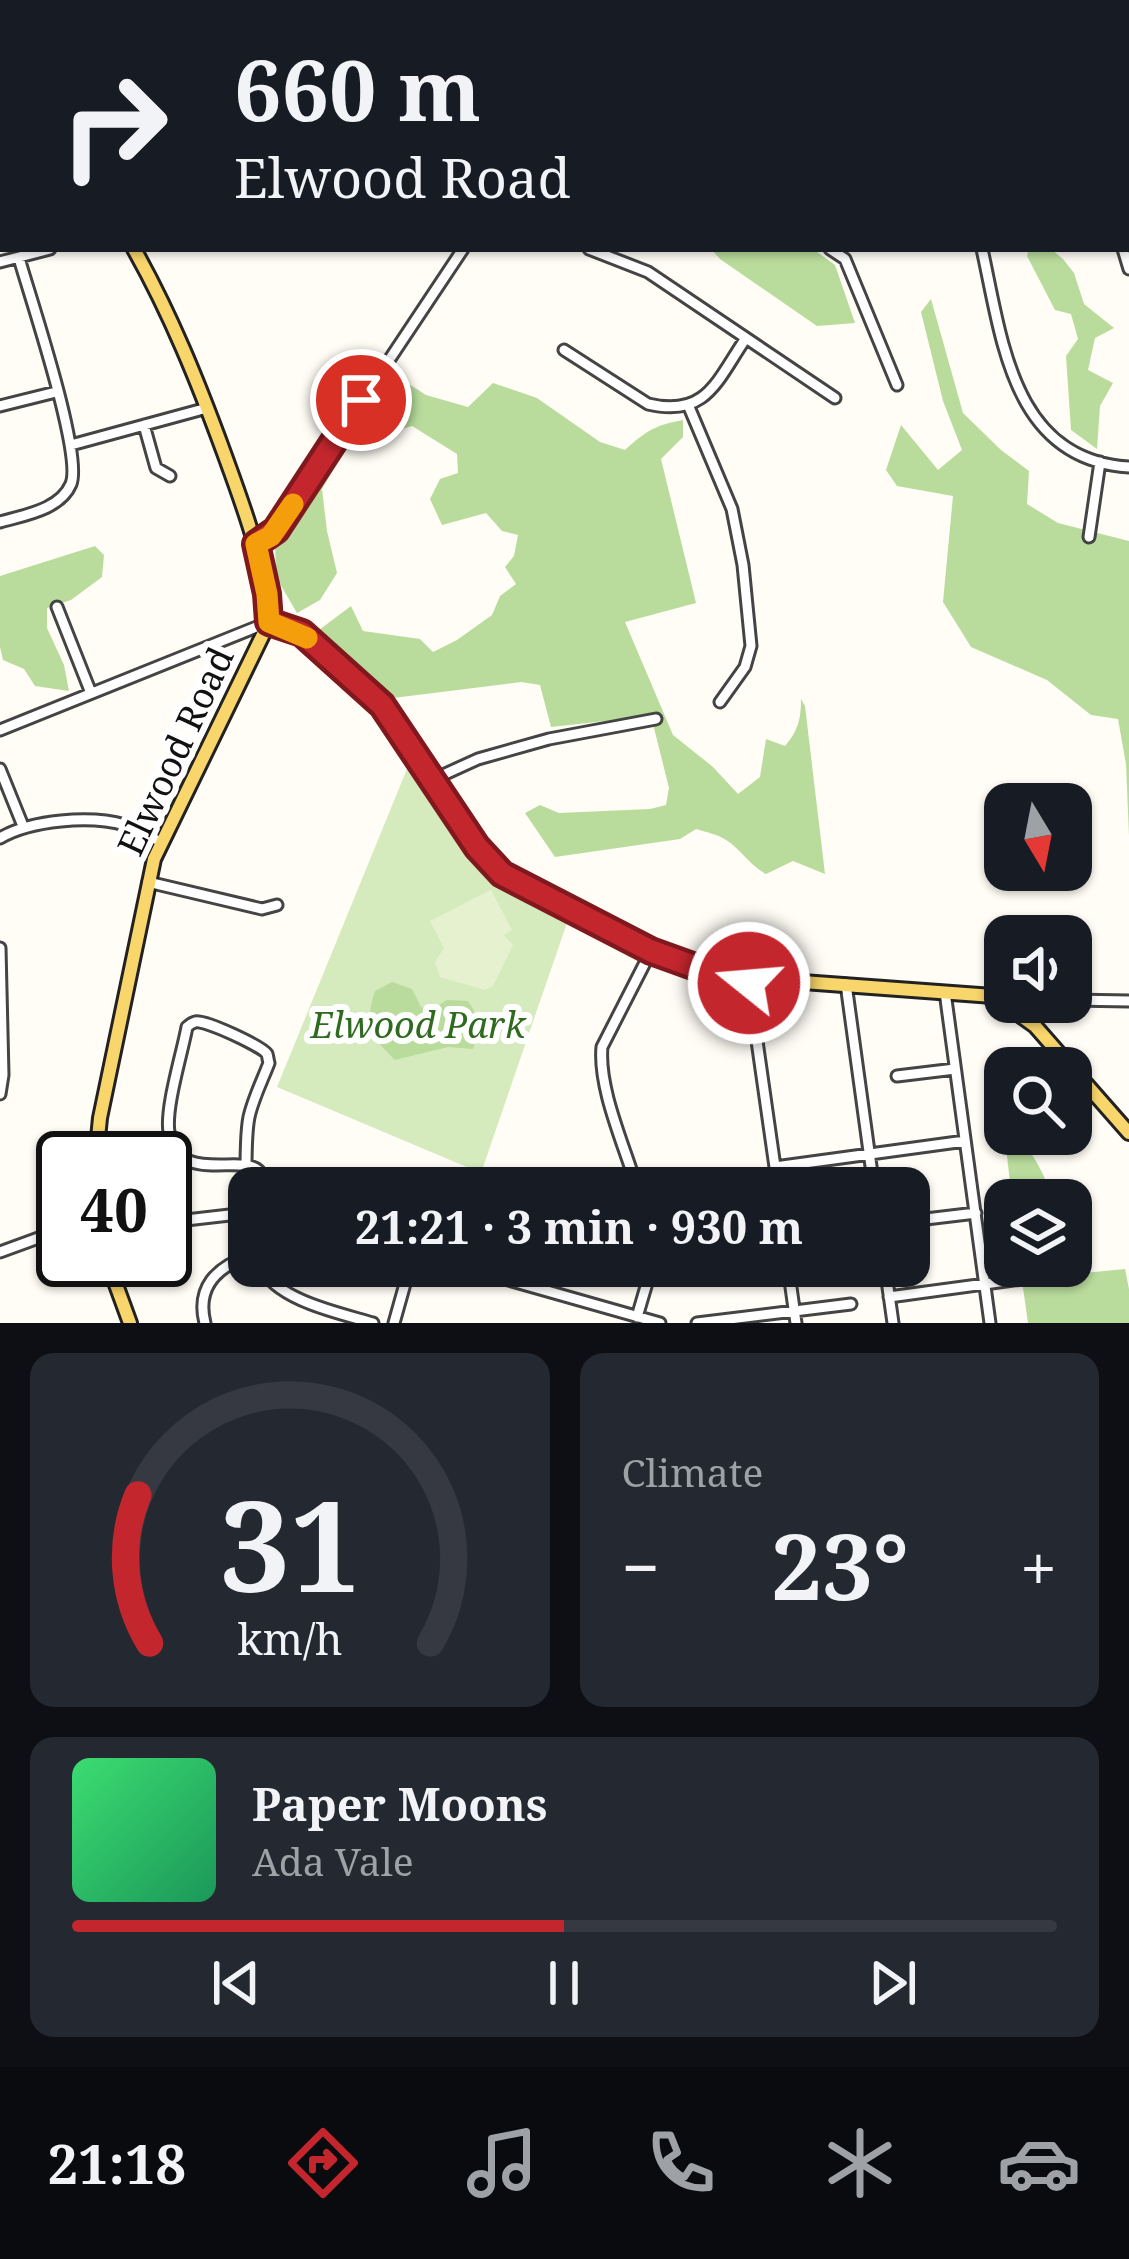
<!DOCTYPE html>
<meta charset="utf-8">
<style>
:root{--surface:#171b24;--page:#242831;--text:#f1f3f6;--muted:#9ea1a6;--line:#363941;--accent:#c4262e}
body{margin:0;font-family:"Noto Serif",serif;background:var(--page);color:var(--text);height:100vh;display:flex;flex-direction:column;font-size:45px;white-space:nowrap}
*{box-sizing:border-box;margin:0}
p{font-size:39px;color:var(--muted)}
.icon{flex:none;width:66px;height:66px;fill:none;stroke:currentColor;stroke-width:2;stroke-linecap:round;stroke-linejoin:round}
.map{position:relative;height:1323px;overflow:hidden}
.drawer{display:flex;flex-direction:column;gap:30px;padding:30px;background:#0d0f14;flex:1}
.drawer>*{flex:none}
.guide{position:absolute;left:0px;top:0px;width:1131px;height:252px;box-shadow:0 3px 9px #0004;background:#171b24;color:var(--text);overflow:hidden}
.needle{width:78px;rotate:170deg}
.controls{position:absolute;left:984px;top:783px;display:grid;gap:24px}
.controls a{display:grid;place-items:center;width:108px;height:108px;border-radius:24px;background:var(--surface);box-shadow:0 3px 9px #0004;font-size:60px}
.speed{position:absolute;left:36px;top:1131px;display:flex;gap:24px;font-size:60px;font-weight:700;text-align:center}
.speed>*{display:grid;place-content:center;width:156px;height:156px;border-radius:50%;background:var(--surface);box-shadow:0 3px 9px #0004;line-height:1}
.speed .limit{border:6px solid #111;border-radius:18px;background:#fff;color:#111}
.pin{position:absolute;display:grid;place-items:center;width:102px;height:102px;color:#fff;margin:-51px;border:6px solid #fff;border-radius:50%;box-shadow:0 3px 12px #0007}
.me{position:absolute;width:132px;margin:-66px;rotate:287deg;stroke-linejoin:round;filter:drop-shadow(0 0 9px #0008)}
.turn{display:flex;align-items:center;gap:42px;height:252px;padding:0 36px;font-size:54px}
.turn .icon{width:156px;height:156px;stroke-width:2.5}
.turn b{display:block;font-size:84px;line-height:102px}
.big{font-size:90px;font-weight:700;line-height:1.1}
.drawer .widget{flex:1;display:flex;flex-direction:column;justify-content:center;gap:18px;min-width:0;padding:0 42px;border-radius:24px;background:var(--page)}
.drawer .dial{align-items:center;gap:0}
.dial svg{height:312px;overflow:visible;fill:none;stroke:var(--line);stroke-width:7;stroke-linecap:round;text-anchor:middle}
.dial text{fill:var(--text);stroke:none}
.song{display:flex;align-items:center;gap:36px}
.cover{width:144px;height:144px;border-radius:18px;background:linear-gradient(135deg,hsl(140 70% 55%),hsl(150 70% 35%))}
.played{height:12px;border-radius:6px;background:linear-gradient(90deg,var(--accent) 50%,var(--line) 50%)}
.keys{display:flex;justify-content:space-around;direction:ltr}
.heat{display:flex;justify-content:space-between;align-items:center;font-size:66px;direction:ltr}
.drawer .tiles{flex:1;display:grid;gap:30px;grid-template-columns:1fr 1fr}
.widget:last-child{grid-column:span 2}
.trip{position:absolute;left:228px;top:1167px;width:702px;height:120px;border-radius:24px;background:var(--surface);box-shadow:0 3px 9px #0004;font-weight:700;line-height:120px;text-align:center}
.dock{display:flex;height:192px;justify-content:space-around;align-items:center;background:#090b0e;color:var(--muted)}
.dock .icon{width:84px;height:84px}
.dock .current{color:var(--accent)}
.dock b{font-size:54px;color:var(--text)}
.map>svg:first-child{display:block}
</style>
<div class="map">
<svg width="1129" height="1323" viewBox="0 0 1129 1323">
<rect width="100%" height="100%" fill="#fffdf5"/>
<path fill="#d5ebbd" d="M409 764 481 868 569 917 481 1173 277 1087Z"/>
<path fill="#b9dc9c" d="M711 249H813L835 265 855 323 817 326 720 259Z
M1029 249H1051L1063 259 1074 273 1084 304 1114 328 1095 338 1088 370 1113 383 1100 406 1097 449 1071 430 1066 356 1078 339 1071 314 1055 310 1027 256Z
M931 299 963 413 1001 450 1029 471 1027 504 1058 523 1129 541V836L1126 764 1118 719 1091 715 1047 680 971 647 943 602 953 496 897 486 886 470 901 425 938 470 962 450 943 401 921 312Z
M398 377 426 395 468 407 493 383 537 398 600 442 625 450C646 431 655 425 683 420V437L661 459 696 603 625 622 673 735 713 767 738 794 760 777 766 739 785 746C798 731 801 719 801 699L805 706 825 874 793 861 766 874C749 865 742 850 726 840 718 834 705 832 696 829L680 839 555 857 525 813 540 805 559 813 650 809 666 805 669 788 651 716 551 727 540 685 521 682 377 700 315 633 351 606 363 631 420 639 433 652 457 640 492 615 500 596 516 584 505 567 514 556 518 535 502 531 486 513 442 525 430 499 440 479 458 473 457 454 412 426 368 439 345 450 322 489 327 531 337 573 320 600 297 613 276 577 275 540 324 467 362 417Z
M95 546 104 555 102 577 71 600 47 608V628L64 665 69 691 35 686 24 669 3 660 0 647V576Z
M392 982 412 989 421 1007 430 1010 447 1000 468 1001C480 1017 480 1032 473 1049L448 1047 395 1060C370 1036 364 1026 375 991Z
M1003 1121 1005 1134H1016C1033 1153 1046 1175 1052 1200H1012Z
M1071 1262 1074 1274 1125 1269 1129 1289V1323H1028L1020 1266H1071Z"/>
<path fill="#e6f2cf" d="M491 890 512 930 504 935 513 945 493 986 485 990 440 977 435 962 444 948 430 921Z"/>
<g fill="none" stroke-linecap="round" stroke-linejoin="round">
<g stroke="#444" stroke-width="15">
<path id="minor" d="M405 0 410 3
M712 0 715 3
M905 0 906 3
M1082 0 1085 3
M278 3 284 0
M628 3 630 0
M1128 39 1129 38
M0 132 3 131
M589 249 648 272 835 398
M830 249 845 259 897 385
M982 249C1002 339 1012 460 1129 467
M1123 249 1129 269
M0 262 50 249
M564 350 648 404C707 418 717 380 746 338
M0 406 56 392
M689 407 732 509 743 565 751 646 745 667 720 702
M144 425 156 468 170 476
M71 445 207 408
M0 522C24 515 60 510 71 484 83 454 30 297 19 258
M1089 537 1100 462
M256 544 276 530 463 249
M57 607 91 693
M0 730 269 622
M0 769 23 826
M432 780 478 759 549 739 656 719
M0 838C31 820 90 815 125 825 137 829 149 836 161 842
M148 882 262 909 277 905
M0 948 3 1075 0 1094
M748 978 778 1188
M846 984 874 1188
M945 992 990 1323
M1071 1000 1129 1001
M897 1076 955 1069
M775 1167 965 1141
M637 1188C625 1147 598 1089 602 1047L651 951
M909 1221 976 1213
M249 1223C245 1204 245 1137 249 1117 253 1099 262 1081 269 1063 268 1060 268 1057 267 1054 261 1046 204 1019 195 1022 192 1023 189 1025 187 1027 182 1054 165 1108 169 1132 177 1185 240 1154 258 1170 264 1175 263 1181 264 1188
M165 1226 186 1220 247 1213
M0 1252 63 1229
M261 1266C275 1300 339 1313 373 1323
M788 1266 796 1323
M885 1266 893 1323
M473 1270 660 1323
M889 1297 1022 1279
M637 1317 652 1266
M205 1323C196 1288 216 1267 249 1256
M394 1323 410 1266
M697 1323 851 1304"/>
</g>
<g stroke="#222" stroke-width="18">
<path id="major" d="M0 4 3 9
M269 622 302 633 382 705 477 847 502 874 518 885C592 922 666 966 748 978L993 996 1035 1026 1129 1133
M96 1158 100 1118 154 859 269 622C265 563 244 508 224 453 198 382 171 315 134 249
M107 1260 130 1323"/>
</g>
<use href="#minor" stroke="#fff" stroke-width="9"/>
<use href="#major" stroke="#f9d66b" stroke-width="12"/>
</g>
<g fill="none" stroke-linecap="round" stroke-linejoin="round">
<g stroke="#7f191e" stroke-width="30">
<path id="route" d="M361 400 276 530 256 544 267 594 269 622 302 633 382 705 477 847 502 874 651 951 712 973 748 978 749 983"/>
</g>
<use href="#route" stroke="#c4262e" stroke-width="21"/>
<path stroke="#f59e0b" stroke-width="21" d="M293 504 271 536 256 544 267 594 269 622 307 638"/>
</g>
<g text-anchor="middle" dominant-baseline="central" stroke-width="12" stroke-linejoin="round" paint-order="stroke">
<g font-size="36" fill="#111" stroke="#fff">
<text transform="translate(175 751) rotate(-65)">Elwood Road</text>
</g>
<g font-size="36" font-style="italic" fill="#2f6b1f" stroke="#fff">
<text x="418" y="1024">Elwood Park</text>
</g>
</g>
</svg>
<div class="controls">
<a><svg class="needle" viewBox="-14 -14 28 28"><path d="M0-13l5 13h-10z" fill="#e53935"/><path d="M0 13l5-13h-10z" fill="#9ea1a6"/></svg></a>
<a><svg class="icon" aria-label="sound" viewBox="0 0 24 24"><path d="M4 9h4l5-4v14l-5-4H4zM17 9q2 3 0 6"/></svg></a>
<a><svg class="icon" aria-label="search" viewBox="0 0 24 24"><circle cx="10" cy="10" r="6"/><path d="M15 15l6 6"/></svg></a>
<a><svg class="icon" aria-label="layers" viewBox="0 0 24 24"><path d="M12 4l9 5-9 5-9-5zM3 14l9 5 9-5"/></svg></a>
</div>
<div class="speed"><div class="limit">40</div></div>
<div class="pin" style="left:361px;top:400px;background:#d93025"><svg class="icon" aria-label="arrive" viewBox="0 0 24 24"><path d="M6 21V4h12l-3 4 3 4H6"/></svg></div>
<svg class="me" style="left:749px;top:983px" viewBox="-20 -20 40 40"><circle r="17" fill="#c4262e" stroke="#fff" stroke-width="3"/><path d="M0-11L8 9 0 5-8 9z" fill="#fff"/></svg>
<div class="trip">21:21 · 3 min · 930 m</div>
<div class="guide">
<div class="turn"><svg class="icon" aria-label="right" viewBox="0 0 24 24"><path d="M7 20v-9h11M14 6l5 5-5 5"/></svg><div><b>660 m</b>Elwood Road</div></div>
</div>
</div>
<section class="drawer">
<div class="tiles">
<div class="widget dial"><svg viewBox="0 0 100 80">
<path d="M14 69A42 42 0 1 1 86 69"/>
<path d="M14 69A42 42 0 0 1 11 31" stroke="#c4262e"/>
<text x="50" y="56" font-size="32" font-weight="700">31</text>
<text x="50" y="72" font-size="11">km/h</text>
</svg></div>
<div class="widget"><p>Climate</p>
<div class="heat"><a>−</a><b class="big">23°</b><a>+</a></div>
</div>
<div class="widget">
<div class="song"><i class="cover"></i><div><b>Paper Moons</b><p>Ada Vale</p></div></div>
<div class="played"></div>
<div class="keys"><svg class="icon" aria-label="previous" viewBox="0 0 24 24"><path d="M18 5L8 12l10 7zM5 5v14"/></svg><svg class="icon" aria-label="pause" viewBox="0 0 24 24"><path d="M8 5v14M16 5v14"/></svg><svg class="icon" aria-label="next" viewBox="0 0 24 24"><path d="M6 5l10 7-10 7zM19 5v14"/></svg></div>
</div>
</div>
</section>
<nav class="dock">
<b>21:18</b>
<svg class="icon current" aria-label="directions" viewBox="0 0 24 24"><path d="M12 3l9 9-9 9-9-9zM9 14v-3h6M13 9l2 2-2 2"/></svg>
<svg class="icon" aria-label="music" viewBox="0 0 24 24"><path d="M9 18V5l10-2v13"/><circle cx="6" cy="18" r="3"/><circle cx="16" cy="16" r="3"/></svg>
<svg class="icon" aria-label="phone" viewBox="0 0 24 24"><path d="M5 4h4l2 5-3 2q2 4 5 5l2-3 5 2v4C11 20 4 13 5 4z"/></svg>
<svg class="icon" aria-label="climate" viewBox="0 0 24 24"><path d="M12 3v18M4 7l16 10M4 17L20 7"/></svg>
<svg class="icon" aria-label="car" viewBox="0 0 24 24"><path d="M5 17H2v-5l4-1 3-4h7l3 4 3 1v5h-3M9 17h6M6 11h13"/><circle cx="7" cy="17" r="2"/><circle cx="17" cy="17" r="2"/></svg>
</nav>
